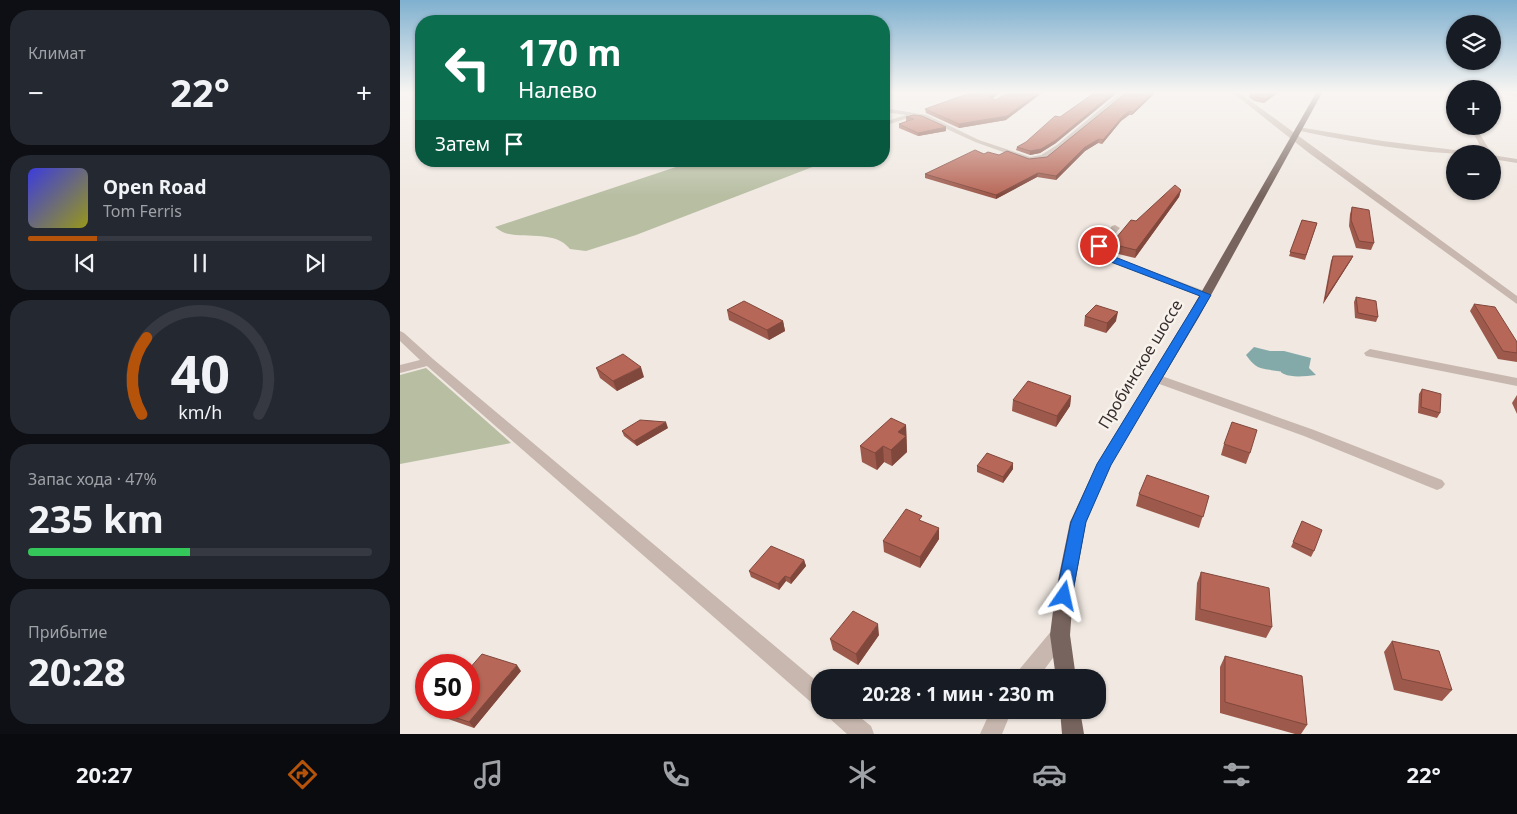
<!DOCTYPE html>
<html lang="ru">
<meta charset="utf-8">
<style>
:root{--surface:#171b24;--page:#242831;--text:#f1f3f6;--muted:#9ea1a6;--line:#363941;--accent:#b45309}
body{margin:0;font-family:"Noto Sans",sans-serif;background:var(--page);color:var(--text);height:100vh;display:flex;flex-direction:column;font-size:19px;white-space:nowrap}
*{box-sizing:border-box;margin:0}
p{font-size:16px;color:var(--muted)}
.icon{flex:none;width:28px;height:28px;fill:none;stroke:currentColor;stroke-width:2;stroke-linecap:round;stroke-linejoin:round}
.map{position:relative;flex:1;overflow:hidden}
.side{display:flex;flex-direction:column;gap:10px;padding:10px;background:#0d0f14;width:400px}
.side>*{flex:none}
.hud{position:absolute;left:15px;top:15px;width:475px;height:152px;border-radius:20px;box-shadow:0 1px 4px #0004;background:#0b6e4f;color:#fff;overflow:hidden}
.controls{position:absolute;left:1046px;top:15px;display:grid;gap:10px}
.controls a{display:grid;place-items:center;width:55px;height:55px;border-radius:50%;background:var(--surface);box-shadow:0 1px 4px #0004;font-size:25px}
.speed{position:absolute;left:15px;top:654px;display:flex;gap:10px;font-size:25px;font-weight:700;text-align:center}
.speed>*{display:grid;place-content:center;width:65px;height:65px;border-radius:50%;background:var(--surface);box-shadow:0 1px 4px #0004;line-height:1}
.speed .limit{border:8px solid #d22;background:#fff;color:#111}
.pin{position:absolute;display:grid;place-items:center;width:42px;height:42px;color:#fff;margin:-21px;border:2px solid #fff;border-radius:50%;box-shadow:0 1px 5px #0007}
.me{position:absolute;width:55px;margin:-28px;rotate:11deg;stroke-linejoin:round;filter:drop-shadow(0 0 4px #0008)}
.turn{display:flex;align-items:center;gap:18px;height:105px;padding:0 20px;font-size:22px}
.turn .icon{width:65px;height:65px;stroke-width:2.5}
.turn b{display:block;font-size:35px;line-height:42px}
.then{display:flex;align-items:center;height:48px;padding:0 20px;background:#0003;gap:10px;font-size:19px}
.big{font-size:38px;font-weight:700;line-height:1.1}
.side .widget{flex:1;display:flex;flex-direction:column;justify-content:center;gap:8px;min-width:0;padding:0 18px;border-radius:20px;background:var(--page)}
.side .dial{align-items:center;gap:0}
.dial svg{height:130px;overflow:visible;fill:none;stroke:var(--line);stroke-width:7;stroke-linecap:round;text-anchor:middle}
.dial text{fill:var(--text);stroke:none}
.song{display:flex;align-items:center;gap:15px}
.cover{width:60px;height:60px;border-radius:8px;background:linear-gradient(135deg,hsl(240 70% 55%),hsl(60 70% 35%))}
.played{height:5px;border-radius:2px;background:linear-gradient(90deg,var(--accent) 20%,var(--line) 20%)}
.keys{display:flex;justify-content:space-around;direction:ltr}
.heat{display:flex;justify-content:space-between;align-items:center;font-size:28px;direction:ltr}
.charge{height:8px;border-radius:4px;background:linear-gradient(90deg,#34c759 47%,var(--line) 0)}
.trip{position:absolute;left:411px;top:669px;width:295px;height:50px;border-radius:20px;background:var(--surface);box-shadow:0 1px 4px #0004;font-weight:700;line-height:50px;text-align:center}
.menu{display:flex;height:80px;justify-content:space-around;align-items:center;background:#090b0e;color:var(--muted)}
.menu .icon{width:35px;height:35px}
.menu .on{color:var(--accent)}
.menu b{font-size:22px;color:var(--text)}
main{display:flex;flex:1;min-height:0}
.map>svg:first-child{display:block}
</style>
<main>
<section class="side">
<div class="widget"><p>Климат</p>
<div class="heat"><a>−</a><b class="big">22°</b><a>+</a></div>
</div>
<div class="widget">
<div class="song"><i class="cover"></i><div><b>Open Road</b><p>Tom Ferris</p></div></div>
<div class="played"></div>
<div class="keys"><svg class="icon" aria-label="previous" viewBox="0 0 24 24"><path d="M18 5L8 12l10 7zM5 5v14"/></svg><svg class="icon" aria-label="pause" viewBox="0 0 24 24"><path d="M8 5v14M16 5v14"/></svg><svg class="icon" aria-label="next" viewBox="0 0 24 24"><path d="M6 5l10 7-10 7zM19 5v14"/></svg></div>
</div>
<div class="widget dial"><svg viewBox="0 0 100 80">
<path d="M14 69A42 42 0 1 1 86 69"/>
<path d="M14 69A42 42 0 0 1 17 22" stroke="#b45309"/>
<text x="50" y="56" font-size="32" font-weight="700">40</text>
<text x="50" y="72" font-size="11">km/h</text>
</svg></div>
<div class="widget"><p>Запас хода · 47%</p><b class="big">235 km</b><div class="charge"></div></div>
<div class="widget"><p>Прибытие</p><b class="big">20:28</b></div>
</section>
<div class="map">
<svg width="1117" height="734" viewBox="0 0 1117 734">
<rect width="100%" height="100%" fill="#f0e8e1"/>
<path fill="#b7bea2" d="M294 161H428L236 235 186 251 170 249C155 230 126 239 105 233 102 232 98 229 95 227Z
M26 368 111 443 0 464V375Z"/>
<path fill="#83aaa9" d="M854 347 870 351H884L911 358 909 368 916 375C906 376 893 378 884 374 878 371 884 372 877 371 860 368 857 370 846 355Z"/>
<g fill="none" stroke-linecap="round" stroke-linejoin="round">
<path fill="#c7b7ae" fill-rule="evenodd" d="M604 93H612L596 102 591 101Z
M720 93H727L661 147 646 159 629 161 575 142 523 118 514 116 484 126V122L506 115 484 112V108L527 115 579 140 630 157 641 155 657 145Z
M833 93H840L1117 296V304L909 153Z
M1048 93H1054L1055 102 1053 101Z
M1100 93H1117V97Z
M1069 126H1075L1092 154H1085Z
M898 127 983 141 1071 152 1074 154C1019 154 951 142 896 130L895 129Z
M1092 155 1117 159V163L1092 159Z
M715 225 720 228 704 246 705 251 709 255 810 293 811 295 810 297H802L703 259 695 252 694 246 712 226Z
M0 331 4 333 33 359 420 684V707L413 704 27 366 0 373V365L20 360 0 341Z
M970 349 1117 378V386L966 356 964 353Z
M756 374 914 430 1042 480 1045 484 1042 488 1037 490 1032 488 904 436 751 381 750 378 751 375Z
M660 626 667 629 670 635 638 678H615L618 671 653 629Z
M425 710H451L471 726 474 734H447L428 717Z
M591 710H612L602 734H580Z"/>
<path fill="#77645e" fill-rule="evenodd" d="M916 93H922L799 317 711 464 686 522 673 595 670 635 676 678H656L650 635 655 595 670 522 697 464 787 317Z
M660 710H680L684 734H662Z"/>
</g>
<path fill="#9d594b" d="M726 93H754V94L732 115H729L721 121 702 144 698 143 685 151 656 180 637 177 596 199 525 178V174L584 154 599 155 629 159 647 157Z
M850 93H877L864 103 854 101 849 97Z
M592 99 606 120 559 128 526 113 525 109Z
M514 115 546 131 518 136 499 128V124L508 121H506V117Z
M656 143 640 153 630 155 616 150 617 147Z
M781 190 779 197 735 258 710 252 711 244 736 221Z
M952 207 974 243 971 250 956 248 949 226 950 214Z
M902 220 917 223 905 260 889 256Z
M933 256H953L951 260 923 304 931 261Z
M956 297 978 317 976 322 955 318 954 302Z
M1074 304 1117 342V362L1098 359 1070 311Z
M327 310 383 321 385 331 369 340 329 320Z
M685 316 716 321 706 333 684 326Z
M196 368 244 377 217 391 200 378Z
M1022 389 1040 413 1037 418 1018 413 1019 394Z
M1117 395V414L1112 403Z
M671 396 670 406 656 427 612 411 613 400Z
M506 425 507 452 492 466 484 462 477 470 462 462 460 446Z
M268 428 237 446 224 436 222 431Z
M824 444 850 453 846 464 821 455Z
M577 466 613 469 603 483 577 472Z
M739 494 809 496 799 528 736 506Z
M902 521 914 551 911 557 891 547Z
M523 522 539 539 520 568 484 552 483 541Z
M404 560 406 566 391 584 386 581 379 590 351 577 349 571Z
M801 572 872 627 866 638 795 620 797 583Z
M479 635 458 665 433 650 430 639Z
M992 641 1052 690 1042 701 994 690 984 652Z
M825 656 907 725 901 734H895L820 713V667Z
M121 671 74 728 31 713 26 708Z"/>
<path fill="#80483d" d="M595 93H600L589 101V97Z
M638 93H642L606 120 559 128V124Z
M713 93H717L656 143 640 153 630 155V151Z
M752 93H754V94L732 115 733 112Z
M873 93H877L864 103 866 99Z
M729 111V115L721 121 702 144 703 140 722 117Z
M546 127V131L518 136V133Z
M699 139 698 143 685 151 656 180V176L685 147Z
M638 173 637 177 596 199V195Z
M781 190 779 197 735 258 736 250Z
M953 256 951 260 923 304 925 299Z
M718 312 716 321 706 333 707 323Z
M383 321 385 331 369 340 367 330Z
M241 367 244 377 217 391 213 381Z
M671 396 670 406 656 427 657 416Z
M266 422 268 428 237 446 234 441Z
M506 425 507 452 492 466 491 450 498 432Z
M483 446 484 462 477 470 475 453Z
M613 463V469L603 483V477Z
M539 528V539L520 568V557Z
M404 560 406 566 391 584 390 578Z
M385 576 386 581 379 590 378 584Z
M478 624 479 635 458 665 456 654Z
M117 665 121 671 74 728 69 722Z"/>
<path fill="#b76757" stroke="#80483d" d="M570 93H595L589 97 596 100 609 93H638L607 116 559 124 525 109Z
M694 93H713L656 140 641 149 630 151 617 147 626 142 655 116 660 117Z
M726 93H752L733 112 729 111 722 117 703 140 699 139 685 147 656 176 638 173 596 195 525 174 575 150 584 154 588 152 599 155 607 151 629 159 647 157Z
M850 93H873L866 99 855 97Z
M514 115 522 116 546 127 518 133 499 124 514 119 506 117Z
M775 185 781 190 736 250 711 244 731 220 736 221Z
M952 207 969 210 974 243 959 241 951 220Z
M902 220 917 223 906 255 890 252Z
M933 256H953L925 299Z
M956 297 976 301 978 317 958 313Z
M344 301 383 321 367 330 327 310Z
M1074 304 1095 307 1117 342V353L1103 351Z
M696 305 718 312 707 323 685 316Z
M223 354 241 367 213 381 196 368Z
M628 381 671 396 657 416 613 400Z
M1022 389 1041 394 1040 413 1021 407Z
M491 418 506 425 498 432 506 436 491 450 483 446 475 453 460 446Z
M240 420 266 422 234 441 222 431Z
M832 422 857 430 850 453 824 444Z
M587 453 613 463 603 477 577 466Z
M747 475 809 496 803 517 739 494Z
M506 509 522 516 519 520 539 528 520 557 483 541Z
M902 521 922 530 914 551 893 542Z
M371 546 404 560 390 578 385 576 378 584 349 571Z
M801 572 869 588 872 627 800 609Z
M453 611 478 624 456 654 430 639Z
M992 641 1039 651 1052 690 1002 679Z
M82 654 117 665 69 722 26 708H69V669Z
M825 656 902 676 907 725 825 702Z"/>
<linearGradient id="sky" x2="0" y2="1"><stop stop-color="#7fb0cf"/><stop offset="0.47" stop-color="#f8f5f2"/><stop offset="1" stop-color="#f8f5f2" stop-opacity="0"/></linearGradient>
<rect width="1117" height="196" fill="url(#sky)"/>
<path fill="#1a73e8" stroke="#114b97" d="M696 244H702L704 251 710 255 811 295 711 465 686 522 672 596 670 601 664 603 658 601 656 596 671 522 697 464 800 296 703 259 696 252Z"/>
<g text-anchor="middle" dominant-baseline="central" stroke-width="5" stroke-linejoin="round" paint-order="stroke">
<g font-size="16" fill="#372e2b" stroke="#f8f2ed">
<text transform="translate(740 364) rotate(-59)">Пробинское шоссе</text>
</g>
</g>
</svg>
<div class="controls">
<a><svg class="icon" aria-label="layers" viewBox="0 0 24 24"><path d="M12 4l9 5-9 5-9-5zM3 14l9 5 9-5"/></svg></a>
<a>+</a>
<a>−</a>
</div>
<div class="speed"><div class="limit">50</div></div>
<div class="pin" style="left:699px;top:246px;background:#d93025"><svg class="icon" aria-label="arrive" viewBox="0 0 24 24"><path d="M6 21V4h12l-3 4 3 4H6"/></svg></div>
<svg class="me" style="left:664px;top:596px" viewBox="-20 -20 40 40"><path d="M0-17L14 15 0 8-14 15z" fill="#1a73e8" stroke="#fff" stroke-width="4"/></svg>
<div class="trip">20:28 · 1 мин · 230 m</div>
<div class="hud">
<div class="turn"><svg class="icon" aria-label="left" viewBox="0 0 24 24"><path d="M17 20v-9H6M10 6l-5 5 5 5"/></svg><div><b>170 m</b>Налево</div></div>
<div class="then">Затем<svg class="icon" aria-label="arrive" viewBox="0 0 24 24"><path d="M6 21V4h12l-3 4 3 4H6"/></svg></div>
</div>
</div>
</main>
<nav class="menu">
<b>20:27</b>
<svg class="icon on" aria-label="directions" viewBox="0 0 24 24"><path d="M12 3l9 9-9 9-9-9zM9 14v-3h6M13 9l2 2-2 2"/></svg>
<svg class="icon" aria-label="music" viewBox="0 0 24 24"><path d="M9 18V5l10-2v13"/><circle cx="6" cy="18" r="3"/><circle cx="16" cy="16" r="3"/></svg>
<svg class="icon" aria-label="phone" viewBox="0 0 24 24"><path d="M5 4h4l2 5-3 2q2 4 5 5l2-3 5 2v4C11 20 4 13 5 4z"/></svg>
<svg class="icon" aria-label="climate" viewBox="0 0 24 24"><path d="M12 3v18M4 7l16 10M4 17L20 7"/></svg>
<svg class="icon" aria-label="car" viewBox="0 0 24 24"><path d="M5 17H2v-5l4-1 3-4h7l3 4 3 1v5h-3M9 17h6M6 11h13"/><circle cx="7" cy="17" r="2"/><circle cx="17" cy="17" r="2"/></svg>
<svg class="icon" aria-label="filters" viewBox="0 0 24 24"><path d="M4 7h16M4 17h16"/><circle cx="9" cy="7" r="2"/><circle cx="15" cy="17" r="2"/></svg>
<b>22°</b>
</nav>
